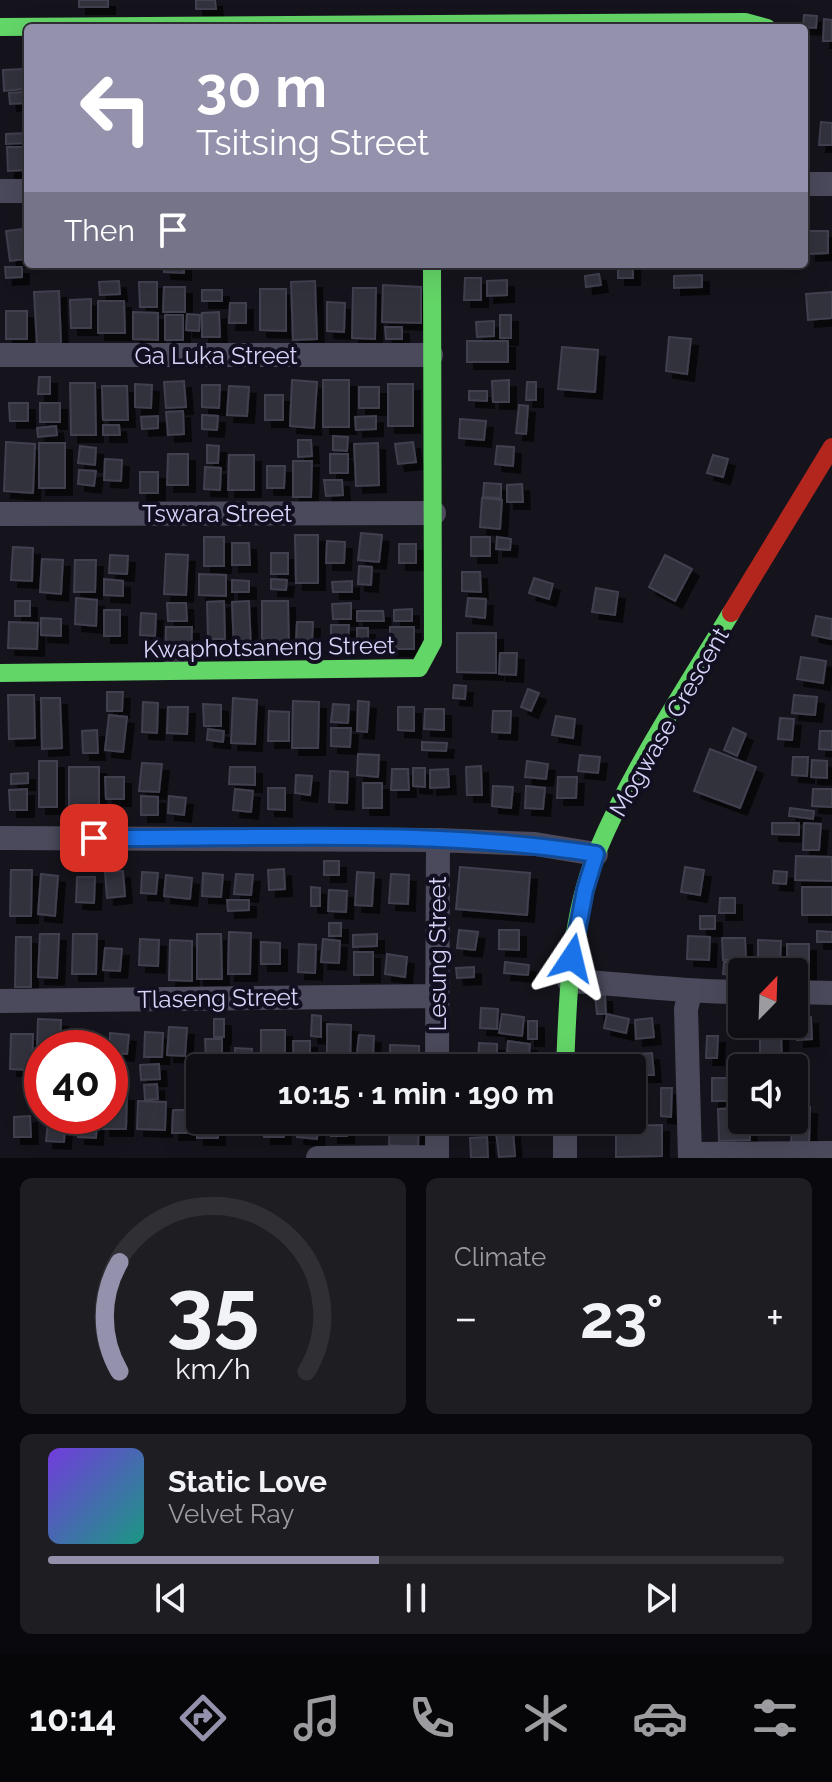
<!DOCTYPE html>
<meta charset="utf-8">
<style>
:root{--surface:#100f15;--page:#1e1d22;--text:#f1f3f6;--muted:#9c9ca0;--line:#302f34;--accent:#9391ac}
body{margin:0;font-family:Raleway,sans-serif;background:var(--page);color:var(--text);height:100vh;display:flex;flex-direction:column;font-size:30px;white-space:nowrap}
*{box-sizing:border-box;margin:0}
p{font-size:26px;color:var(--muted)}
.icon{flex:none;width:44px;height:44px;fill:none;stroke:currentColor;stroke-width:2;stroke-linecap:round;stroke-linejoin:round}
.map{position:relative;height:1158px;overflow:hidden}
.side{display:flex;flex-direction:column;gap:20px;padding:20px;background:#09080c;flex:1}
.side>*{flex:none}
.banner{position:absolute;left:24px;top:24px;width:784px;height:244px;border-radius:8px;box-shadow:0 8px 32px #0002,0 0 0 2px var(--line);background:#9391ac;color:#fff;overflow:hidden}
.needle{width:52px;rotate:23deg}
.controls{position:absolute;left:728px;top:958px;display:grid;gap:16px}
.controls a{display:grid;place-items:center;width:80px;height:80px;border-radius:8px;background:var(--surface);box-shadow:0 8px 32px #0002,0 0 0 2px var(--line);font-size:40px}
.speed{position:absolute;left:24px;top:1030px;display:flex;gap:16px;font-size:40px;font-weight:700;text-align:center}
.speed>*{display:grid;place-content:center;width:104px;height:104px;border-radius:50%;background:var(--surface);box-shadow:0 8px 32px #0002,0 0 0 2px var(--line);line-height:1}
.speed .limit{border:12px solid #d22;background:#fff;color:#111}
.pin{position:absolute;display:grid;place-items:center;width:68px;height:68px;color:#fff;margin:-34px;border-radius:16px;box-shadow:0 4px 12px #0006}
.me{position:absolute;width:88px;margin:-44px;rotate:10deg;stroke-linejoin:round;filter:drop-shadow(0 0 6px #0008)}
.turn{display:flex;align-items:center;gap:28px;height:168px;padding:0 40px;font-size:36px}
.turn .icon{width:104px;height:104px;stroke-width:2.5}
.turn b{display:block;font-size:56px;line-height:68px}
.then{display:flex;align-items:center;height:76px;padding:0 40px;background:#0003;gap:16px;font-size:30px}
.big{font-size:60px;font-weight:700;line-height:1.1}
.side .card{flex:1;display:flex;flex-direction:column;justify-content:center;gap:12px;min-width:0;padding:0 28px;border-radius:12px;background:var(--page)}
.side .dial{align-items:center;gap:0}
.dial svg{height:208px;overflow:visible;fill:none;stroke:var(--line);stroke-width:7;stroke-linecap:round;text-anchor:middle}
.dial text{fill:var(--text);stroke:none}
.song{display:flex;align-items:center;gap:24px}
.cover{width:96px;height:96px;border-radius:12px;background:linear-gradient(135deg,hsl(260 70% 55%),hsl(170 70% 35%))}
.played{height:8px;border-radius:4px;background:linear-gradient(90deg,var(--accent) 45%,var(--line) 45%)}
.keys{display:flex;justify-content:space-around;direction:ltr}
.heat{display:flex;justify-content:space-between;align-items:center;font-size:44px;direction:ltr}
.side .tiles{flex:1;display:grid;gap:20px;grid-template-columns:1fr 1fr}
.card:last-child{grid-column:span 2}
.trip{position:absolute;left:186px;top:1054px;width:460px;height:80px;border-radius:8px;background:var(--surface);box-shadow:0 8px 32px #0002,0 0 0 2px var(--line);font-weight:700;line-height:80px;text-align:center}
.tab-bar{display:flex;height:128px;justify-content:space-around;align-items:center;background:#060608;color:var(--muted)}
.tab-bar .icon{width:56px;height:56px}
.tab-bar .current{color:var(--accent)}
.tab-bar b{font-size:36px;color:var(--text)}
.map>svg:first-child{display:block}
</style>
<div class="map">
<svg width="832" height="1158" viewBox="0 0 832 1158">
<defs>
<filter id="shadow"><feDropShadow dx="7" dy="7" stdDeviation="0" flood-color="#0009"/></filter>
</defs>
<rect width="100%" height="100%" fill="#15141c"/>
<path fill="#33323e" stroke="#413f4f" stroke-width="2" filter="url(#shadow)" d="M79 0H108V7H79Z
M196 0H215L216 9H196Z
M804 15 817 16 816 28 803 27Z
M824 19 832 20V41H823Z
M23 69 24 89 4 91 3 70Z
M24 92 25 103 10 104 9 93Z
M821 122 832 123V145H819Z
M26 133V143L6 144V134Z
M7 147H27V170L8 171Z
M22 229 26 259 10 261 6 231Z
M809 231H828V253L809 254Z
M164 264H184V273L164 272Z
M618 264H633V278H618Z
M5 267H22V277L6 278Z
M599 274 601 285 586 287 585 276Z
M702 275V287L674 288V276Z
M465 278H481V300H464Z
M507 280V295L487 296V281Z
M119 281 120 294 100 295 99 282Z
M315 281 317 339 293 340 291 282Z
M139 282H157V307H140Z
M383 285 421 287V323L382 322Z
M164 287H185V312H163Z
M353 288H376L375 339 352 338Z
M260 289H286V331L260 330Z
M202 290H222V301H202Z
M59 291 61 344 37 345 34 292Z
M832 292V318L808 320 806 294Z
M91 299V328H71L70 300Z
M98 301H124L125 333H98Z
M327 302 345 303 344 332 327 331Z
M230 303H246V323H229Z
M6 311H27V339H6Z
M133 312 158 313V340L133 339Z
M219 312 220 337H202V313Z
M187 314 200 315 199 331 186 330Z
M165 315H183V340H165Z
M500 315H511V338H500Z
M494 321V336L477 337 476 322Z
M385 327H402V339H386Z
M669 337 691 339 687 374 666 371Z
M467 341H508V362H467Z
M562 347 598 350 595 392 558 389Z
M39 377H50V394H38Z
M292 380 317 382 314 428 290 426Z
M323 380H349V427H323Z
M509 380V402H493L492 381Z
M184 381 186 407 166 408 164 382Z
M527 382H536V400H526Z
M70 383H95L96 435H71Z
M135 384 152 385 151 408 135 407Z
M388 384H413V426H388Z
M202 385H220L219 408 202 407Z
M102 386H127L128 420H103Z
M229 386 249 387 247 416 227 415Z
M359 387H379V408H359Z
M469 391H487V401L469 400Z
M265 395H283V420H265Z
M9 403H28V421H10Z
M40 403H60V422H40Z
M519 405 528 406 526 434 516 433Z
M183 411 184 434 168 435 166 412Z
M202 415 218 416 217 430 202 429Z
M158 416V428L142 429 141 417Z
M376 416V429L356 430 355 417Z
M460 419 486 421 484 440 459 438Z
M103 425H119L120 435H103Z
M56 426 57 435 38 437 37 428Z
M333 436 348 437 347 451 333 450Z
M298 440H311L312 456 298 457Z
M6 442 35 444 33 493 4 491Z
M413 442 416 462 398 464 395 444Z
M39 443H65V488H39Z
M378 443 379 485 356 486 354 444Z
M207 445 219 446 218 463H207Z
M80 446 96 448 95 465 78 463Z
M497 446 514 447 513 466 495 464Z
M168 454H188V485H167Z
M330 454H348V473H330Z
M229 455H254V490H228Z
M713 455 728 459 723 477 707 473Z
M105 459 122 460 121 481 104 480Z
M293 461H312L311 497H293Z
M267 466H285L284 488H267Z
M205 467 221 468 220 490 204 489Z
M79 470 96 471 94 486 78 484Z
M140 472H158V493H140Z
M324 480H342L343 495 326 496Z
M484 483 501 484V498L483 497Z
M522 484 523 502H507V485Z
M482 498 502 500 500 529 480 527Z
M361 533 382 535 379 562 358 560Z
M295 535H318V583H296Z
M204 537H224V566H204Z
M471 537H490V556H471Z
M497 537 511 539 510 550 496 549Z
M327 541 345 542 344 563H326Z
M232 543H249L250 565H232Z
M399 544H416V563H399Z
M13 547 33 548 32 581 11 580Z
M271 553H288V574H271Z
M166 554 188 555 186 595 164 594Z
M110 555 128 556 127 574 109 573Z
M665 555 692 569 675 601 649 587Z
M42 559 63 560 61 594 40 592Z
M75 560H96L95 592H74Z
M359 566 372 567 371 585 358 584Z
M462 572H480L481 592 462 591Z
M199 574 226 575V596L199 595Z
M534 578 553 584 549 599 529 593Z
M104 579 123 581V596L104 595Z
M271 579 287 580 286 590 271 589Z
M232 580 249 581V592H232Z
M352 581V592H333L332 582Z
M596 588 618 592 615 615 592 612Z
M76 598 97 600 96 626 75 624Z
M468 598 486 599 485 618 466 616Z
M15 601H30V616H15Z
M224 601 225 639H208L207 602Z
M249 601 251 649 234 650 232 602Z
M262 601H288L289 649H262Z
M167 603H186L187 621H168Z
M351 603V619H333L332 604Z
M412 609V621H394V610Z
M104 610H120V636H104Z
M357 611H383L384 621H357Z
M141 613 156 614 155 636 140 635Z
M816 616 832 619 831 639 812 635Z
M41 618 61 619V636L41 635Z
M9 622 38 623 37 649 8 648Z
M297 622H313L312 643 296 641Z
M331 625H349L348 644H331Z
M166 627H192L191 662H165Z
M390 627H414V649H390Z
M357 628H368V646H357Z
M457 633H496V673L457 672Z
M500 653H517L516 675 499 674Z
M801 657 826 661 823 683 797 679Z
M454 685 466 686 465 699 453 698Z
M528 689 539 693 531 711 521 707Z
M107 692H123L122 711H107Z
M8 695H34L35 738 9 739Z
M794 695 817 697 815 715 792 713Z
M41 698H60L62 748 42 749Z
M233 698 257 700 255 744 231 743Z
M293 701 319 702 318 748H292Z
M358 701 369 702 367 732 357 731Z
M143 702 158 703 157 733 142 732Z
M203 704 221 705V726H204Z
M333 704 349 705 348 723 331 722Z
M168 707H188L187 734 167 733Z
M398 707H414V731L398 730Z
M425 709H444V730L424 729Z
M269 711 289 712V741H268Z
M493 711H511L510 733 492 732Z
M109 715 127 717 123 752 105 750Z
M556 716 575 719 573 738 552 735Z
M780 718 794 719 792 740 778 739Z
M331 728H351L350 747 331 746Z
M733 728 746 734 737 756 724 750Z
M208 729 224 731 223 742 207 740Z
M97 730 98 753H83L82 731Z
M820 731H832V750L819 749Z
M422 742 447 743 446 751 422 750Z
M710 749 756 767 740 808 694 791Z
M358 754 379 755 378 777 357 775Z
M580 755 600 757 598 773 578 771Z
M793 757H808L807 776 792 775Z
M812 760 827 761V778L811 777Z
M39 761H57V807H39Z
M527 761 548 764 546 779 525 777Z
M142 763 162 764 159 792 139 791Z
M481 766 482 795H467L466 767Z
M69 767H99V818H69Z
M230 767H255V785L229 784Z
M413 768H425V787L413 786Z
M392 769H408L409 790H391Z
M448 769 449 787 430 788V770Z
M330 771 348 772 347 803 329 802Z
M28 773V783L11 784V774Z
M296 775 312 776 310 795 295 793Z
M105 777H124V799H106Z
M558 777H577L576 798H557Z
M363 783H382V808H363Z
M493 786 513 787 511 808 492 806Z
M526 786 545 788 543 809 525 808Z
M268 788H285V810L268 809Z
M27 789V810H10L9 790Z
M235 789 253 791 251 812 233 810Z
M813 789H832V807L812 806Z
M141 796 158 797V815H141Z
M169 796 186 798 184 815 168 813Z
M790 808 814 811 813 819 789 816Z
M772 823H799V835L772 834Z
M804 823 821 824 819 850H803Z
M796 856 832 857V881L795 880Z
M324 861H339V875H324Z
M460 867 530 873 527 915 456 909Z
M685 867 704 870 700 895 681 892Z
M284 869 285 889 269 890 268 870Z
M11 870H32L31 916H10Z
M123 871 125 896 107 898 105 872Z
M774 871 787 872 786 884 773 883Z
M142 872 158 873 156 894 141 893Z
M357 872 374 873 372 906 355 905Z
M203 873 223 875 221 897 202 896Z
M41 874 58 876 55 916 38 914Z
M236 874 253 875 251 895 234 894Z
M391 874 409 875 408 904 389 903Z
M166 875 192 878 190 899 164 896Z
M77 877H95L94 903 76 902Z
M311 887 320 888V906H311Z
M802 887H832V915H802Z
M329 890 347 891 346 912 328 911Z
M720 898H735V913H719Z
M227 900H249V910L228 911Z
M700 916H715V929H700Z
M329 923H341V936H329Z
M459 930 478 932 475 950 457 948Z
M499 930H519V950L499 949Z
M817 931 832 932V942H817Z
M229 932 251 933 250 974H228Z
M40 934H59L57 978 38 977Z
M73 934H97L96 974H72Z
M197 934H221L222 979H197Z
M377 934V946L353 947V935Z
M688 936 710 937 709 960 687 959Z
M16 937H31V987H15Z
M722 938H745L746 959 723 960Z
M140 939 159 940 158 966 139 965Z
M323 939 340 941 339 963 321 962Z
M170 940 192 941V981L169 980Z
M758 940 781 941 780 963 758 961Z
M261 942 280 943V964H261Z
M299 944 316 945 315 973 298 972Z
M787 944H809V974L787 972Z
M105 948 122 949 120 971 103 970Z
M354 952H373V975H354Z
M387 954 407 957 405 977 385 974Z
M505 962 529 965 528 975 504 973Z
M724 962H738L737 975 723 974Z
M474 967V977L457 978 456 968Z
M595 995H605L606 1014H597Z
M481 1008 498 1009 497 1029 480 1028Z
M502 1014 524 1017 522 1036 499 1033Z
M607 1014 629 1019 626 1033 604 1028Z
M312 1015 321 1016V1037L311 1036Z
M811 1017 812 1039 797 1040 796 1018Z
M652 1018 654 1037 636 1039 635 1020Z
M38 1019 61 1020 60 1048H42V1081H36Z
M214 1019H224V1037H214Z
M528 1021H537V1039H528Z
M327 1024 351 1025 350 1068 327 1067Z
M169 1027 187 1028 185 1056 167 1055Z
M760 1029 781 1030 782 1062H760Z
M261 1030H285V1068H261Z
M145 1032 163 1033 162 1057H144Z
M110 1033 129 1035 127 1054 110 1053Z
M11 1034H33L32 1070 10 1069Z
M359 1035 374 1036 373 1055 357 1053Z
M76 1036H93V1048H76Z
M707 1036H718L717 1058H706Z
M205 1039H222V1060H206Z
M293 1041H310V1068H294Z
M508 1041 530 1044 529 1055 507 1052Z
M479 1043 497 1044V1064H478Z
M390 1045 419 1046V1066H390Z
M235 1048 252 1049 251 1068H234Z
M652 1053 654 1075H639L637 1054Z
M159 1064 160 1079 141 1080 140 1065Z
M712 1078H733V1101H712Z
M157 1084 158 1099 145 1100 144 1085Z
M196 1085H200V1120H218V1138H197Z
M661 1088H672L671 1117 661 1116Z
M110 1093 127 1094 126 1129H103V1116H110Z
M138 1101 166 1102 165 1130 137 1129Z
M794 1106 810 1107 809 1143 791 1142Z
M742 1108V1120H749L750 1140 719 1141 718 1109Z
M173 1110H188V1133H172Z
M30 1116 31 1137H14V1117Z
M79 1116H97L96 1138 78 1137Z
M264 1120H283L284 1137H264Z
M298 1120H318L317 1139 297 1137Z
M331 1120H348L347 1136H331Z
M390 1120H419L418 1147 389 1145Z
M48 1122 65 1124 64 1142 46 1141Z
M488 1124V1134L469 1135 468 1125Z
M662 1125V1156L616 1157V1126Z
M513 1130 515 1156 499 1157 496 1132Z
M487 1137 488 1157 471 1158 470 1138Z"/>
<g fill="none" stroke-linecap="round" stroke-linejoin="round">
<path stroke="#4b4a5c" stroke-width="24" d="M804 184H832
M0 191H28
M0 355H431
M0 514 434 513
M0 838 438 840 535 844 596 854
M569 981C627 984 684 992 742 992
M794 992 832 993
M690 993 686 1009 690 1158
M0 1001 437 996
M437 1068 438 840
M437 1120V1158
M690 1154 832 1153
M318 1158 437 1157
M565 1158V1120"/>
<path stroke="#63d668" stroke-width="18" d="M0 27 745 22 767 28
M0 673 419 668 433 642 432 264
M565 1068C568 997 569 919 597 852 632 768 684 691 731 613"/>
<path stroke="#b3261e" stroke-width="18" d="M731 613 832 447"/>
</g>
<g fill="none" stroke-linecap="round" stroke-linejoin="round">
<g stroke="#114b97" stroke-width="20">
<path id="route" d="M94 838C260 839 431 828 596 854L585 890 572 958"/>
</g>
<use href="#route" stroke="#1a73e8" stroke-width="14"/>
</g>
<g text-anchor="middle" dominant-baseline="central" stroke-width="8" stroke-linejoin="round" paint-order="stroke">
<g font-size="24" fill="#d7d4fa" stroke="#121020">
<text x="216" y="355">Ga Luka Street</text>
<text x="217" y="513">Tswara Street</text>
<text transform="translate(269 647) rotate(-1)">Kwaphotsaneng Street</text>
<text transform="translate(669 722) rotate(-60)">Mogwase Crescent</text>
<text transform="translate(437 954) rotate(-90)">Lesung Street</text>
<text transform="translate(218 998) rotate(-1)">Tlaseng Street</text>
</g>
</g>
</svg>
<div class="controls">
<a><svg class="needle" viewBox="-14 -14 28 28"><path d="M0-13l5 13h-10z" fill="#e53935"/><path d="M0 13l5-13h-10z" fill="#9c9ca0"/></svg></a>
<a><svg class="icon" aria-label="sound" viewBox="0 0 24 24"><path d="M4 9h4l5-4v14l-5-4H4zM17 9q2 3 0 6"/></svg></a>
</div>
<div class="speed"><div class="limit">40</div></div>
<div class="pin" style="left:94px;top:838px;background:#d93025"><svg class="icon" aria-label="arrive" viewBox="0 0 24 24"><path d="M6 21V4h12l-3 4 3 4H6"/></svg></div>
<svg class="me" style="left:572px;top:958px" viewBox="-20 -20 40 40"><path d="M0-17L14 15 0 8-14 15z" fill="#1a73e8" stroke="#fff" stroke-width="4"/></svg>
<div class="trip">10:15 · 1 min · 190 m</div>
<div class="banner">
<div class="turn"><svg class="icon" aria-label="left" viewBox="0 0 24 24"><path d="M17 20v-9H6M10 6l-5 5 5 5"/></svg><div><b>30 m</b>Tsitsing Street</div></div>
<div class="then">Then<svg class="icon" aria-label="arrive" viewBox="0 0 24 24"><path d="M6 21V4h12l-3 4 3 4H6"/></svg></div>
</div>
</div>
<section class="side">
<div class="tiles">
<div class="card dial"><svg viewBox="0 0 100 80">
<path d="M14 69A42 42 0 1 1 86 69"/>
<path d="M14 69A42 42 0 0 1 14 27" stroke="#9391ac"/>
<text x="50" y="56" font-size="32" font-weight="700">35</text>
<text x="50" y="72" font-size="11">km/h</text>
</svg></div>
<div class="card"><p>Climate</p>
<div class="heat"><a>−</a><b class="big">23°</b><a>+</a></div>
</div>
<div class="card">
<div class="song"><i class="cover"></i><div><b>Static Love</b><p>Velvet Ray</p></div></div>
<div class="played"></div>
<div class="keys"><svg class="icon" aria-label="previous" viewBox="0 0 24 24"><path d="M18 5L8 12l10 7zM5 5v14"/></svg><svg class="icon" aria-label="pause" viewBox="0 0 24 24"><path d="M8 5v14M16 5v14"/></svg><svg class="icon" aria-label="next" viewBox="0 0 24 24"><path d="M6 5l10 7-10 7zM19 5v14"/></svg></div>
</div>
</div>
</section>
<nav class="tab-bar">
<b>10:14</b>
<svg class="icon current" aria-label="directions" viewBox="0 0 24 24"><path d="M12 3l9 9-9 9-9-9zM9 14v-3h6M13 9l2 2-2 2"/></svg>
<svg class="icon" aria-label="music" viewBox="0 0 24 24"><path d="M9 18V5l10-2v13"/><circle cx="6" cy="18" r="3"/><circle cx="16" cy="16" r="3"/></svg>
<svg class="icon" aria-label="phone" viewBox="0 0 24 24"><path d="M5 4h4l2 5-3 2q2 4 5 5l2-3 5 2v4C11 20 4 13 5 4z"/></svg>
<svg class="icon" aria-label="climate" viewBox="0 0 24 24"><path d="M12 3v18M4 7l16 10M4 17L20 7"/></svg>
<svg class="icon" aria-label="car" viewBox="0 0 24 24"><path d="M5 17H2v-5l4-1 3-4h7l3 4 3 1v5h-3M9 17h6M6 11h13"/><circle cx="7" cy="17" r="2"/><circle cx="17" cy="17" r="2"/></svg>
<svg class="icon" aria-label="filters" viewBox="0 0 24 24"><path d="M4 7h16M4 17h16"/><circle cx="9" cy="7" r="2"/><circle cx="15" cy="17" r="2"/></svg>
</nav>
